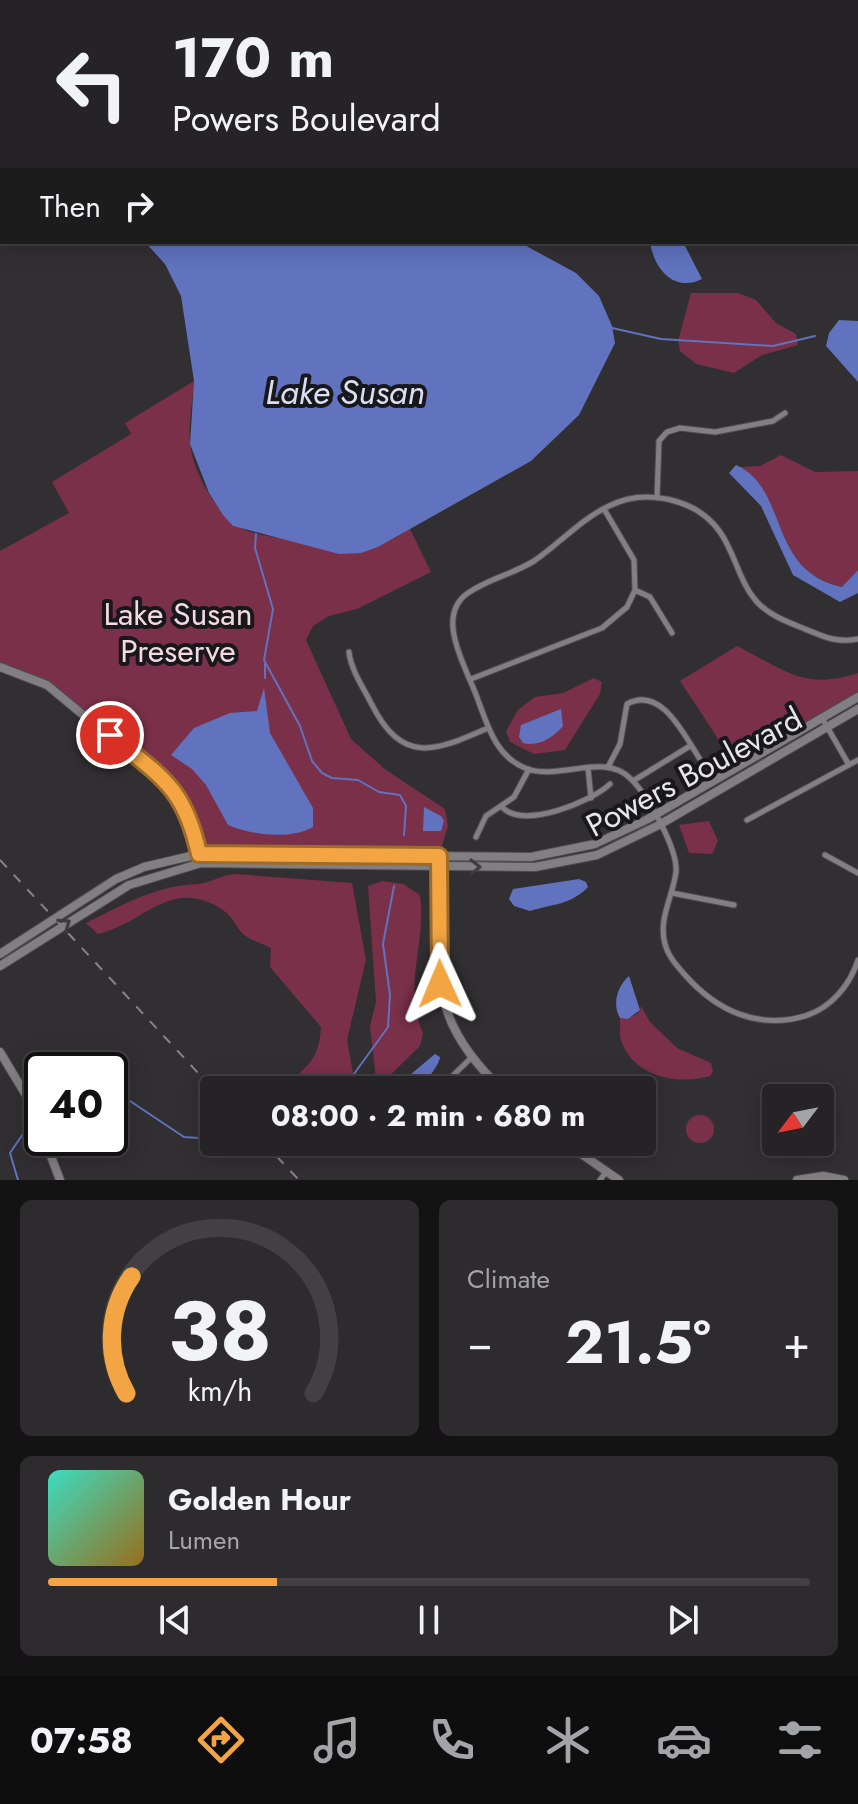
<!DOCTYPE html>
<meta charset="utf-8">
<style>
:root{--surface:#252325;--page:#2d2b2d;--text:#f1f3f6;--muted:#a3a4a7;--line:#424042;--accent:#f2a542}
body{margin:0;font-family:Jost,sans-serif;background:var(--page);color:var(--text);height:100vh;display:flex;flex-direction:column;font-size:30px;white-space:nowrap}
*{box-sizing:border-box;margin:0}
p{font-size:26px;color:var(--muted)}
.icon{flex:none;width:44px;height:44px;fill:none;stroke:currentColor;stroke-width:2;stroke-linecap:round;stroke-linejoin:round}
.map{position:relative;height:1180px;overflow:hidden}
.drawer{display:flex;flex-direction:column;gap:20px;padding:20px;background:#141314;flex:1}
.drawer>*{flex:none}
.guide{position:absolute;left:0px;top:0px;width:858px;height:244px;box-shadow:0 4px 20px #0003,0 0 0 2px var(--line);background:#252325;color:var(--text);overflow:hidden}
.needle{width:52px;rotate:238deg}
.controls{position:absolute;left:762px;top:1084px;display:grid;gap:16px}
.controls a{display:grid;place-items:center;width:72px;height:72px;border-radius:8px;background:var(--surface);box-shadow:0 4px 20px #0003,0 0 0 2px var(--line);font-size:40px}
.speed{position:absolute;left:24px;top:1052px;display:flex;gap:16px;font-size:40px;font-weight:700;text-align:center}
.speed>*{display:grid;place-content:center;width:104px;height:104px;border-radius:50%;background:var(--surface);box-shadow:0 4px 20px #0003,0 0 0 2px var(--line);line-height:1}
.speed .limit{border:4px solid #111;border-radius:12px;background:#fff;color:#111}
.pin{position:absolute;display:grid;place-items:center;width:68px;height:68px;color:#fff;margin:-34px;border:4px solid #fff;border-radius:50%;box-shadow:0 2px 8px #0007}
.me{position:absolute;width:88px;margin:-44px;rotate:359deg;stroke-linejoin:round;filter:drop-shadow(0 0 6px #0008)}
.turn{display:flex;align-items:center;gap:28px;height:168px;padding:0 40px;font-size:36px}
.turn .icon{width:104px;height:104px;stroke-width:2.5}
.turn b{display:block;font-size:56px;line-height:68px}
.then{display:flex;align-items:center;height:76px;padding:0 40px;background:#0003;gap:16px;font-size:30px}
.big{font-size:60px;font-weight:700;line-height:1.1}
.drawer .widget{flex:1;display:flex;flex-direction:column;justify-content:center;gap:12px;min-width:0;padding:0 28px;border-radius:12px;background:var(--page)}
.drawer .dial{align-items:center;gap:0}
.dial svg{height:208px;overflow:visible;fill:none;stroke:var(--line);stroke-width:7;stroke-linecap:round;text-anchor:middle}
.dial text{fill:var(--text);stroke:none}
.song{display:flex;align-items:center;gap:24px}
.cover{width:96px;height:96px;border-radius:12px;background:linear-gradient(135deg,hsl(170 70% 55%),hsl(40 70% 35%))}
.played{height:8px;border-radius:4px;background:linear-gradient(90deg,var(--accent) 30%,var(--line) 30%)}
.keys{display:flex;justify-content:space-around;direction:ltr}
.heat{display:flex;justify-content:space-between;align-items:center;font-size:44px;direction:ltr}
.drawer .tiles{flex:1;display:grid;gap:20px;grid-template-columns:1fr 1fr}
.widget:last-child{grid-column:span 2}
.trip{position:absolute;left:200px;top:1076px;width:456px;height:80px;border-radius:8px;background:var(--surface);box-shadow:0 4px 20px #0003,0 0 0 2px var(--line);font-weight:700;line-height:80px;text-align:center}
.dock{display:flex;height:128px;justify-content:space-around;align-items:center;background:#0f0e0f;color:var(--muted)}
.dock .icon{width:56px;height:56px}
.dock .current{color:var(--accent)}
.dock b{font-size:36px;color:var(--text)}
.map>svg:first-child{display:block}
</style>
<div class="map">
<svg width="858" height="1180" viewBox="0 0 858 1180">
<rect width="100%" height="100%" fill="#312f31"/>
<path fill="#7a3049" d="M691 293H738L756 300 776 323 796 334 798 345 762 355 734 373 696 364 680 351 678 341Z
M194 381C193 401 188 424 190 443 193 473 218 517 245 530 260 536 279 537 294 541 352 556 357 560 410 529L431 572 357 609 329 616 313 626 306 640 351 739 386 770 445 809 448 826 439 856 199 854 185 804 47 685 0 667V551L69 513 52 482 131 434 125 423Z
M781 455 815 472 858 471V570L843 587C773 573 788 502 740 467L760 466Z
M737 646C785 670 803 691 858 673V692L734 763 680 681Z
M594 678 602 682 600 694 565 750 534 754 510 742 506 731 518 710 535 697 563 693Z
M709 821 718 841 712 854 689 853 679 825Z
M235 874 352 883 366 960 347 1040 356 1090H278C305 1069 319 1062 321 1027L270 967 271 948C263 944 250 940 243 934 236 927 233 917 223 910 170 876 146 923 98 934L86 923C124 904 158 885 199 884 208 883 223 875 235 874Z
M382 881 403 884 420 895C427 942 402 987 423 1033L420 1046 377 1088 370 1026 376 1002 368 886Z
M641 1006 650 1022 677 1048 711 1063 713 1072 710 1076C679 1085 636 1078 622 1043 618 1034 621 1027 620 1018 629 1019 640 1016 641 1006Z
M686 1129a14 14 0 1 1 28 0a14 14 0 1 1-28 0Z"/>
<path fill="#6172be" d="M87 0H293L295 2H85Z
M145 242H519L576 273 599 296 612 326 615 343 579 415 531 461 378 547 361 553 339 554 233 526 223 515 209 493 190 444 194 381 181 296 165 264Z
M650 242H683L702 279C674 293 654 269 650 242Z
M839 320 858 321V382L826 346 829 333Z
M736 465C789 488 767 571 842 587L858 570V593L840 602 793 575 761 506 729 473Z
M264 688 270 733 313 808V827C291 840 251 835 228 825L206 785 192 769 171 755 194 728 230 713 257 711Z
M561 709 563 726C553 738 538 747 523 743L519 737 521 725Z
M424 807 441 816 444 821 441 831H423Z
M579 879 586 882 588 887C571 905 552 904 530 911L514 906 509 899 513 889Z
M629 976 640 1010 628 1019 620 1018C612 1005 617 986 629 976Z
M435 1054 440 1057C439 1066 424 1085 414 1089 408 1092 398 1090 392 1090Z"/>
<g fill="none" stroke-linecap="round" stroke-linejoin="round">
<path stroke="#6172be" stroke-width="2" d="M612 328 661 339 773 346 815 336
M256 534 255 548 273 609 264 660 300 726 312 761 322 773 332 778 358 780 379 792 400 795 406 806 404 835
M265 664V678
M332 1090 354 1074 388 1027 390 995 383 944 394 886
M110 1099 130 1101 184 1137 199 1138 212 1148H225L246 1157 257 1153
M18 1180 10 1153 29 1125"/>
<g stroke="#4e4d4f" stroke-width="7">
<path id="street" d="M546 0 549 2
M603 0 604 2
M658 0V2
M786 0 787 2
M750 2 754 0
M848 2 851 0
M856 109 858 112
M856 232H858
M771 242H788
M657 498 659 441 667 432 680 428 715 432 773 421 785 413
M635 590 650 597 672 633
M858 639C837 643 824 637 805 629 788 622 770 616 757 602 739 582 735 553 720 532 696 498 645 488 609 506 581 519 559 544 534 561 513 574 488 579 468 593 433 617 468 670 478 700 488 727 496 756 525 768 558 782 604 751 631 779 648 796 678 849 676 872 673 896 658 919 665 944 668 956 677 966 685 975 716 1010 757 1030 805 1016 831 1008 850 985 858 960
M349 652C351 670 363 687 371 703 402 765 434 752 488 728
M471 679 602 628 627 607 635 590 634 560 604 509
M822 718 849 765
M608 767 620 744 627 704C663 684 687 741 703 764
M588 768 591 798
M633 781 690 746
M503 808C524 829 591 802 610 784
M747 820 858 760
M476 837 486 816 514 797 529 769
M825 855 858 873
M672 893 734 905
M438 1090 471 1058
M600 1180 606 1172"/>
</g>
<g stroke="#4e4d4f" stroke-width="10">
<path id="secondary" d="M0 667 47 685 175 791 185 804 200 859
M439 863C441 963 421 1015 503 1090
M0 954 116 879 144 867 199 854 531 857 595 844 648 819 858 697
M0 966 129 885 201 863 535 867 597 855 659 825 858 709
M0 1052 35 1110 42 1132
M44 1138 60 1180
M564 1142 619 1180
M797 1180 823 1176 844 1180"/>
</g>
<use href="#street" stroke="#827f82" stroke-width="5"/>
<use href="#secondary" stroke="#827f82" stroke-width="8"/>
<path stroke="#868486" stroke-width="2" stroke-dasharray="10 10" stroke-linecap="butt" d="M0 860 214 1090
M263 1142 299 1180"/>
</g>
<defs><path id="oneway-chevron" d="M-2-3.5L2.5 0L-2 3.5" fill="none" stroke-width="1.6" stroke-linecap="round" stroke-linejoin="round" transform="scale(2)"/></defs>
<g stroke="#3d3b3e">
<use href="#oneway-chevron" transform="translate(475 867)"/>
<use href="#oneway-chevron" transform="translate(65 924) rotate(-34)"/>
</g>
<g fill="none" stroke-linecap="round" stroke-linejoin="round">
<g stroke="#9d6b2b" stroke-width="20">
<path id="route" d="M110 735C161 777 184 786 199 854L439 856 440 984"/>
</g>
<use href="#route" stroke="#f2a542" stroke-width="14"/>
</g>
<g text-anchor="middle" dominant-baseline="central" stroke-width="8" stroke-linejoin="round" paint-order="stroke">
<g font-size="32" fill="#f4dae0" stroke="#181719">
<text x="178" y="614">Lake Susan<tspan x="178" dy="37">Preserve</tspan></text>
</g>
<g font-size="32" fill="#e6e5e7" stroke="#181719">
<text transform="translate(694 772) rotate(-28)">Powers Boulevard</text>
</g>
<g font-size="34" font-style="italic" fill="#d8def3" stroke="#181719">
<text x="345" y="392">Lake Susan</text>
</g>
</g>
</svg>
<div class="controls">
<a><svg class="needle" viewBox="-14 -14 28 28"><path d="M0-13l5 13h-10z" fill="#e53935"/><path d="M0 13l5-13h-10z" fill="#a3a4a7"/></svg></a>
</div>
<div class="speed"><div class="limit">40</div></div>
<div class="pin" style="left:110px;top:735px;background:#d93025"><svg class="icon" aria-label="arrive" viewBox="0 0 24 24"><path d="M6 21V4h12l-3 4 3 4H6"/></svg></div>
<svg class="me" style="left:440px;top:984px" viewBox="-20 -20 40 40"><path d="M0-17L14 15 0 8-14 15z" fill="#f2a542" stroke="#fff" stroke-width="4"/></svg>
<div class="trip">08:00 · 2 min · 680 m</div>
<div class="guide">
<div class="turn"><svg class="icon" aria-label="left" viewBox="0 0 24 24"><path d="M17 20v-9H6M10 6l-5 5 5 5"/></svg><div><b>170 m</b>Powers Boulevard</div></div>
<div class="then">Then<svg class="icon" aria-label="right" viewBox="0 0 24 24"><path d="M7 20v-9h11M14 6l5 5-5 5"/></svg></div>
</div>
</div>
<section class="drawer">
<div class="tiles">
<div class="widget dial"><svg viewBox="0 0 100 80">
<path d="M14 69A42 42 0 1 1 86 69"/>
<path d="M14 69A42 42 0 0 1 16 24" stroke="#f2a542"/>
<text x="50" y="56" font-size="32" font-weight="700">38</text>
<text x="50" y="72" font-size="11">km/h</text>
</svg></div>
<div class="widget"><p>Climate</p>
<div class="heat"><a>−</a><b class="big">21.5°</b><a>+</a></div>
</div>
<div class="widget">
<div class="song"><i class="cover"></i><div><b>Golden Hour</b><p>Lumen</p></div></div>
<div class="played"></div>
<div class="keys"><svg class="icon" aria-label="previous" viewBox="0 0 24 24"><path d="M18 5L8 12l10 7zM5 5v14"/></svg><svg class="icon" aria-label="pause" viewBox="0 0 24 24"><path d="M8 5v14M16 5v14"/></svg><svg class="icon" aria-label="next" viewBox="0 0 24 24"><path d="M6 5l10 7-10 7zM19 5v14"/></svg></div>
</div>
</div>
</section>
<nav class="dock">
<b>07:58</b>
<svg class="icon current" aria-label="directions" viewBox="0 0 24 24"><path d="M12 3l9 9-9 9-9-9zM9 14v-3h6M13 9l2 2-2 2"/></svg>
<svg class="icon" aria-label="music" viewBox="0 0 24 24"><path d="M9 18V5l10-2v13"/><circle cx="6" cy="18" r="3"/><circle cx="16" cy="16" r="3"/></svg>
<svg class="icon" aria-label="phone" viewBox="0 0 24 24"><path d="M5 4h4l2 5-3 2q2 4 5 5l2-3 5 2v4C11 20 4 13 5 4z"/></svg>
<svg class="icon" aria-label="climate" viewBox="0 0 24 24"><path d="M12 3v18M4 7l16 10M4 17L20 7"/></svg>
<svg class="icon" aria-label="car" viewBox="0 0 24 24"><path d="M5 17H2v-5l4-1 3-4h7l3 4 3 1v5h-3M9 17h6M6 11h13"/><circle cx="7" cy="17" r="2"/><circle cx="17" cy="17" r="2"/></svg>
<svg class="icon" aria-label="filters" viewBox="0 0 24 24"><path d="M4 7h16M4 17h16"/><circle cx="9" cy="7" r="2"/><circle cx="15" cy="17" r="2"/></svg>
</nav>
